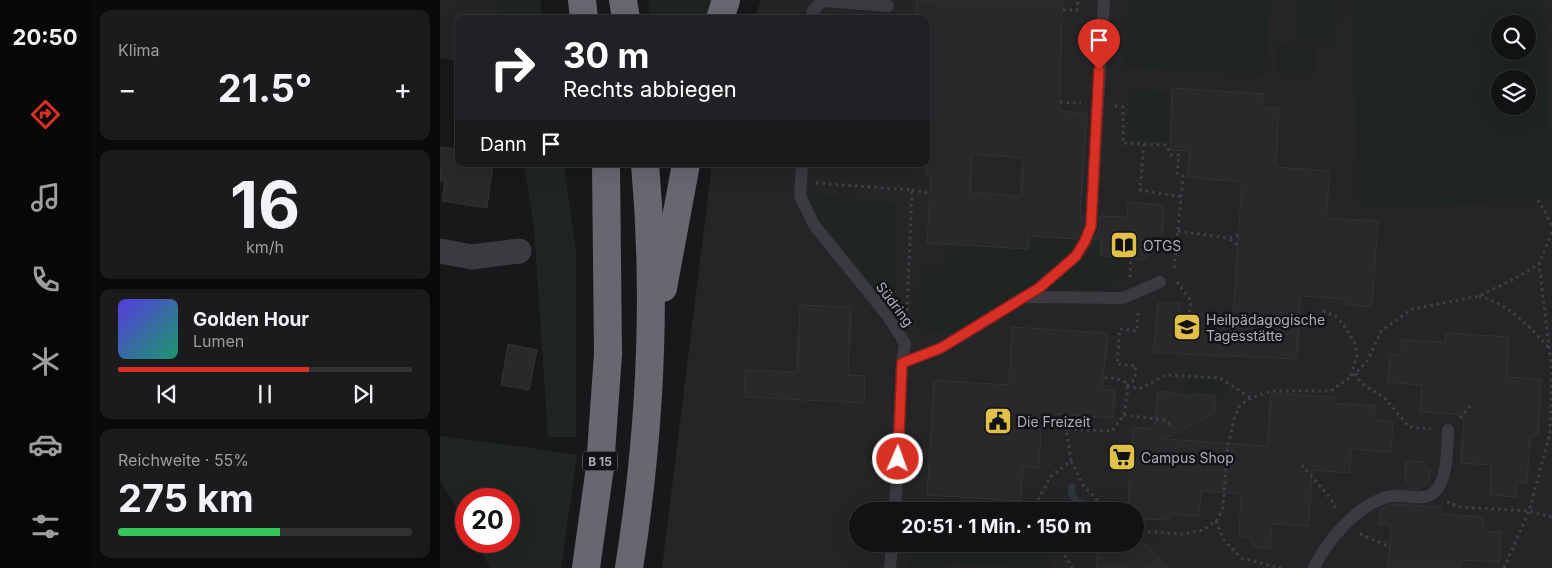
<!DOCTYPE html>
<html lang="de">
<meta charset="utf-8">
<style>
:root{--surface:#121214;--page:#1b1b1d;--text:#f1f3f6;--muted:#9c9ea0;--line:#313234;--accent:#d93025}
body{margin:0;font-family:Inter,sans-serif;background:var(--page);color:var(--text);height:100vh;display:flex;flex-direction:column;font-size:19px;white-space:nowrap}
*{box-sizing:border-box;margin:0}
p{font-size:16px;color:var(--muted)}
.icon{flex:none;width:28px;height:28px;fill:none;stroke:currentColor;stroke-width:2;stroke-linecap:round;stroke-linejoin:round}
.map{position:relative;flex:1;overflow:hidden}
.side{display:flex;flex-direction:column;gap:10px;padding:10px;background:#0a0a0b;width:350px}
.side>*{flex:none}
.banner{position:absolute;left:15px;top:15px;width:475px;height:152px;border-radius:10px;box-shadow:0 5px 20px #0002,0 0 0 1px var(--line);background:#202124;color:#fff;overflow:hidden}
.fabs{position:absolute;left:1051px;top:15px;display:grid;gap:10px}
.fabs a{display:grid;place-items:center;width:45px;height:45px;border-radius:50%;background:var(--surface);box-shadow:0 5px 20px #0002,0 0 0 1px var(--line);font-size:25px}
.speed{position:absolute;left:15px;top:488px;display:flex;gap:10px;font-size:25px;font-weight:700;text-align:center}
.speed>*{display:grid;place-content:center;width:65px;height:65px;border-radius:50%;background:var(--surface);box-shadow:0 5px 20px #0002,0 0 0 1px var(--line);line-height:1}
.speed .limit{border:8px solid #d22;background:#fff;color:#111}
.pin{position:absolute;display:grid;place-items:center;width:42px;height:42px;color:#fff;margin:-51px -21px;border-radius:50% 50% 50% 0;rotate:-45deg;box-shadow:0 0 5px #0007}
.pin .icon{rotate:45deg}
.me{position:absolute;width:55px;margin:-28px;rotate:2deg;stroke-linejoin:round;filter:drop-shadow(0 0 4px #0008)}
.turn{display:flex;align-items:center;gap:18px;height:105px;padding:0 25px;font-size:22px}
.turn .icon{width:65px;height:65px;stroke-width:2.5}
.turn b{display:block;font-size:35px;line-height:42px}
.then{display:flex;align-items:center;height:48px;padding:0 25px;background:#0003;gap:10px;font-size:19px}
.big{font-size:38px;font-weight:700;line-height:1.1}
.side .widget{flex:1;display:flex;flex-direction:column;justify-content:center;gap:8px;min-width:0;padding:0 18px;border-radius:10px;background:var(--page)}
.side .dial{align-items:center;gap:0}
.dial b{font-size:65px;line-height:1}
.song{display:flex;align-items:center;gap:15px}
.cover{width:60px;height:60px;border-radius:8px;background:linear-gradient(135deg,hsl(250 70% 55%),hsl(160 70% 35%))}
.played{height:5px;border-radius:2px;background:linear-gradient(90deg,var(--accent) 65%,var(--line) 65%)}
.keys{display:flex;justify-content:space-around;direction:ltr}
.heat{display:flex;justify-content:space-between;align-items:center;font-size:28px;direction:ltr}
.charge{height:8px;border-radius:4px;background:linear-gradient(90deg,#34c759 55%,var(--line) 0)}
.trip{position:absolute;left:409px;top:502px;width:295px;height:50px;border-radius:25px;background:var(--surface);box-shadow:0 5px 20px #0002,0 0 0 1px var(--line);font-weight:700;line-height:50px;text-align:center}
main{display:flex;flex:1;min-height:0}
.tab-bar{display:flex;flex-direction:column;width:90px;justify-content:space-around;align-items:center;background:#070708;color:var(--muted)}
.tab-bar .icon{width:35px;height:35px}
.tab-bar .on{color:var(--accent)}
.tab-bar b{font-size:22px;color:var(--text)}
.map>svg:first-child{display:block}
</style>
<main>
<nav class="tab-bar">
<b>20:50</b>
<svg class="icon on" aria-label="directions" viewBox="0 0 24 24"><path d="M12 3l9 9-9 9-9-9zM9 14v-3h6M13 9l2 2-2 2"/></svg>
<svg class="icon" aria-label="music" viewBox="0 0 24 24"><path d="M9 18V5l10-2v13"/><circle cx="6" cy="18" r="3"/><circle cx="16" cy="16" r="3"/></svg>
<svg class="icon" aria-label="phone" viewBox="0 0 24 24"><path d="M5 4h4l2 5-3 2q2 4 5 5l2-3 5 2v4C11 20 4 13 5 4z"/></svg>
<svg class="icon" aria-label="climate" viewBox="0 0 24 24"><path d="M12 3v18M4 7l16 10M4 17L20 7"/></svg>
<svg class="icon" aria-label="car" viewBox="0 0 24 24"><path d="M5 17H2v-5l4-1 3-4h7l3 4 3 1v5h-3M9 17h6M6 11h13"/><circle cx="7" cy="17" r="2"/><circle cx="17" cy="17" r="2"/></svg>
<svg class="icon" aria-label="filters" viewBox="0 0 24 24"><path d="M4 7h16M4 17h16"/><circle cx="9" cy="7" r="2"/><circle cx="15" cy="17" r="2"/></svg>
</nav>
<section class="side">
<div class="widget"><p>Klima</p>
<div class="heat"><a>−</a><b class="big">21.5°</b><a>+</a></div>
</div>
<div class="widget dial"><b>16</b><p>km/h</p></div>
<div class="widget">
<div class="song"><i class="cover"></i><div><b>Golden Hour</b><p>Lumen</p></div></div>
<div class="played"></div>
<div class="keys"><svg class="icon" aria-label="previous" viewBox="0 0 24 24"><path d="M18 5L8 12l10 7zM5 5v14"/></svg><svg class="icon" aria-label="pause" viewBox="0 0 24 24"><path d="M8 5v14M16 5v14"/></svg><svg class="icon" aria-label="next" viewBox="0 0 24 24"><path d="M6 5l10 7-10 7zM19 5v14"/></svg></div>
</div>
<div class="widget"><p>Reichweite · 55%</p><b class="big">275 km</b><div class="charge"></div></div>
</section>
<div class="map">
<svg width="1112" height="568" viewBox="0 0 1112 568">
<rect width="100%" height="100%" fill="#18181a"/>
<path fill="#252427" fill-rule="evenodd" d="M0 0H57L60 19H19V61L0 58Z
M321 0H1112V568H222L272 164H486V19H315ZM1060 24H1088V51H1060ZM1060 79H1088V106H1060ZM418 511H695V544H418Z"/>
<path fill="#1f2520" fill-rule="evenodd" d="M57 0H100L103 19H60Z
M208 0H274L269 19H211Z
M689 0H830L825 75 684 66Z
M857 0H897L896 41 856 40Z
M911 0H1104L1112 200 920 208ZM1060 24H1088V51H1060ZM1060 79H1088V106H1060Z
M838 45 875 47 874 74 837 73Z
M691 91 731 93 730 141 690 140Z
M84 164H124L136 252V437H108L94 228Z
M370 194 457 205V313L374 214 371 205Z
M634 220 646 221C649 248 541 326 514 332 504 334 490 330 480 330L477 326 481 270H509L512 244 587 249 589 236Z
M659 222H661L660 256 687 258 684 278 674 277 670 289 613 290V285L652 250 658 235Z
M751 378 777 381 783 384V393L775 394 748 389 747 384Z
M0 436 91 448 137 455 121 568H50L36 541H69V499H26V524L0 480Z
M477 544 602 549C610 555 611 558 611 568L507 563 506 568H467L470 548Z"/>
<path fill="#2f353d" d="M638 499C648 500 655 503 661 511H620L624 506Z"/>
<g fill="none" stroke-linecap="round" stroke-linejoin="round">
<path stroke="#2f353d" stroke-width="7" d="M632 487 631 492 635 500"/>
</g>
<path fill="#29282b" stroke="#333236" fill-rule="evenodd" d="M477 0H623L619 111 647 114 640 216H643V224L637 239 589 236 588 249 487 243 491 175H486V19H475ZM532 154 583 158 581 196 530 192Z
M732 88 823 94 822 107 839 108 836 167 890 171 886 218 938 221 932 307 905 305 906 299 860 296 857 359 713 353 718 303H740L739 314H793L802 182 747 177 750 151 730 150Z
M0 147 19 149V164H53L47 208 2 201 5 181H0Z
M688 202 724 205 722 241 709 240 707 260 660 256 661 240H654L659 229 660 216 687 217Z
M360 305 411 307 408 375 425 376 424 403 304 397 305 370 357 372Z
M572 327 668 333 662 389 675 391 673 418 617 414 601 429 599 468 583 466 581 501 487 495 494 380 569 385Z
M1006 333 1069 337 1067 377 1101 379 1098 436H1090L1087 483 1077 482 1076 497 1050 495 1051 465 1021 463 1024 415 980 412 982 385 948 382 950 354 961 355 962 340 1005 342Z
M68 344 97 350 89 390 61 385Z
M718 391 750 396 751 394 775 396V413L724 439 827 446 831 393 894 397 893 403 935 406 934 420 953 422 951 452 911 449 910 473 872 470 869 526 832 524 830 548 812 547V538L799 537 801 494 761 491 759 516 731 514 730 520 701 519 688 503 693 427 714 429Z
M966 461 983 462 991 471 988 481 979 489H971L965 477Z
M953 504 1002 507V514L1044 517 1043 531 1061 532 1060 562 1020 560V568H948L951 525 939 524 940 509Z
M658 544H707L728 568H656Z"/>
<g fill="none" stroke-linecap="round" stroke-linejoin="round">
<path stroke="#404145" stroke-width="3" stroke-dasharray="2.5 4" stroke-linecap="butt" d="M623 10H637L638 0
M620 102 641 103
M675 106 683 107V143L726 145 731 155H739L737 173 743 176 734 271
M704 144 700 190 742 197
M376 183 472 190 467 312
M472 190 490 193
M1098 200 1112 225
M738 231 788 238
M797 245 788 238 798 235
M690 277 691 259
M737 282 751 301 749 314
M1039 296C1069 304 1089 326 1109 348
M883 311 897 317 908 331 915 344 917 356 911 376
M916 373 921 383 945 398 969 427 991 429
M687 386 695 379 696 366 677 364 680 329 697 331 698 311
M687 386 699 389 726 375 780 378 811 398
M684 415 725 420 732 426
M1020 418 1032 404
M610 421 626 429 672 431 684 415 688 389 685 382 675 378H664
M631 461 643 485 667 511
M862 465 891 499 896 509
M1007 502 1020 507 1089 511 1112 517
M592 511 611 476 631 461 626 429
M776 521 784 540 801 558 841 568
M695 531 744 534 763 530 776 521 783 509 787 451 794 419 800 405 811 398 831 391H891L916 373 928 360 941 331 972 309 1039 296 1076 278 1099 264
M920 534 950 547
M618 544 632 568
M1064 568 1089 511 1110 433 1112 370 1099 264 1112 232"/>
<path stroke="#3a3a3f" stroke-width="12" d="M372 19 373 11 382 1 448 6
M362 164 360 196 374 225 447 315 465 343 462 363 455 511
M585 297 683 298 720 282
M462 363 501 348 599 288 636 256 645 241 651 226 664 0
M450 568 452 544
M874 568C887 540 916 507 946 497 958 493 972 499 984 497 1009 494 1007 448 1008 430"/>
<path stroke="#3a3a3f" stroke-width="25" d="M0 251 32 257 79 251"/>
<path stroke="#66676f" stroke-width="28" d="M142 0 144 19
M183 0 186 19
M280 19 286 0
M223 288 246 164
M146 568 160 467 168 354 166 164
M189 568C210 435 217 298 205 164"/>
</g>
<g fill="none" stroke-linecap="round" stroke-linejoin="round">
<g stroke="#8d1f18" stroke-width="12">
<path id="route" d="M458 459 462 363 501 348 599 288 636 256 645 241 651 226 659 70"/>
</g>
<use href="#route" stroke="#d93025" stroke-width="9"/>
</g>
<defs>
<g id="library-square" transform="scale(1.4375)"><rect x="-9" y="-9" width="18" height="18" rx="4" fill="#e1c049" stroke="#131315"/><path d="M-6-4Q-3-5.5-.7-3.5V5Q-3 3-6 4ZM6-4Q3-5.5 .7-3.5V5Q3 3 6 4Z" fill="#111"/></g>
<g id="school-square" transform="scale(1.4375)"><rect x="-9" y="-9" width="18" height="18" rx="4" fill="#e1c049" stroke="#131315"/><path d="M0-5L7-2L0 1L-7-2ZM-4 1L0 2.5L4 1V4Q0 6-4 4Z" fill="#111"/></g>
<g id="civic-square" transform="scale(1.4375)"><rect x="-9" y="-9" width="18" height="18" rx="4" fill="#e1c049" stroke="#131315"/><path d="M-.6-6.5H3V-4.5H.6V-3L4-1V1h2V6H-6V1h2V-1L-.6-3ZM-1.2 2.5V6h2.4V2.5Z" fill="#111"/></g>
<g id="supermarket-square" transform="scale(1.4375)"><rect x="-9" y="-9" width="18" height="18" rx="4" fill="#e1c049" stroke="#131315"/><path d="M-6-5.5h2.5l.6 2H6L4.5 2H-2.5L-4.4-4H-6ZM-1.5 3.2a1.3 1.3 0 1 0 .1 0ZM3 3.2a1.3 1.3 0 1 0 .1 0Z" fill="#111"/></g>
</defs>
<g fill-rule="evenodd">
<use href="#library-square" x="684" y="245"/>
<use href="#school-square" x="747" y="327"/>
<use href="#civic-square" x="558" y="421"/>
<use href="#supermarket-square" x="682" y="457"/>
</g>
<g text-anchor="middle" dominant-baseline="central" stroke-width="5" stroke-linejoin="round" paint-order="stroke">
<rect fill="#131315" stroke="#7e8087" stroke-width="1" x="142.5" y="451.5" width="35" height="19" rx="4"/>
<g font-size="12" font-weight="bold" fill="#acaeb8">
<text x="160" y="461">B 15</text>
</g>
<g font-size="14" fill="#acaeb8" stroke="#131315" text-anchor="start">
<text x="703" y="245">OTGS</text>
<text x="766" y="319">Heilpädagogische<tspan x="766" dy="16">Tagesstätte</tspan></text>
<text x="577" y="421">Die Freizeit</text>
<text x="701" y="457">Campus Shop</text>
</g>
<g font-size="14" fill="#acaeb8" stroke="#131315">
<text transform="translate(455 304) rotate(53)">Südring</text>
</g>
</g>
</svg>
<div class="fabs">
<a><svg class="icon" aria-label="search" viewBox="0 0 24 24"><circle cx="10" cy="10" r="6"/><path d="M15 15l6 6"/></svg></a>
<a><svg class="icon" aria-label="layers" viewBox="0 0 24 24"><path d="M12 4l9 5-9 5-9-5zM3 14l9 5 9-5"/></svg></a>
</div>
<div class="speed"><div class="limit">20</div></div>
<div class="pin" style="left:659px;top:70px;background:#d93025"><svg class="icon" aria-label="arrive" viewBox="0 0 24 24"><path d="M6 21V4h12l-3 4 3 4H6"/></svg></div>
<svg class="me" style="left:458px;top:459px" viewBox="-20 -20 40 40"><circle r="17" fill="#d93025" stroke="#fff" stroke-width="3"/><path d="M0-11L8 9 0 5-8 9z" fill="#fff"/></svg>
<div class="trip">20:51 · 1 Min. · 150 m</div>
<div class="banner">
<div class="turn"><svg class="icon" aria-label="right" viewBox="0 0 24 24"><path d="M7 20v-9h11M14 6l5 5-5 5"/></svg><div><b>30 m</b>Rechts abbiegen</div></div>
<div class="then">Dann<svg class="icon" aria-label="arrive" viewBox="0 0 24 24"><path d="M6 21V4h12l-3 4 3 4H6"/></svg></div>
</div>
</div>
</main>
